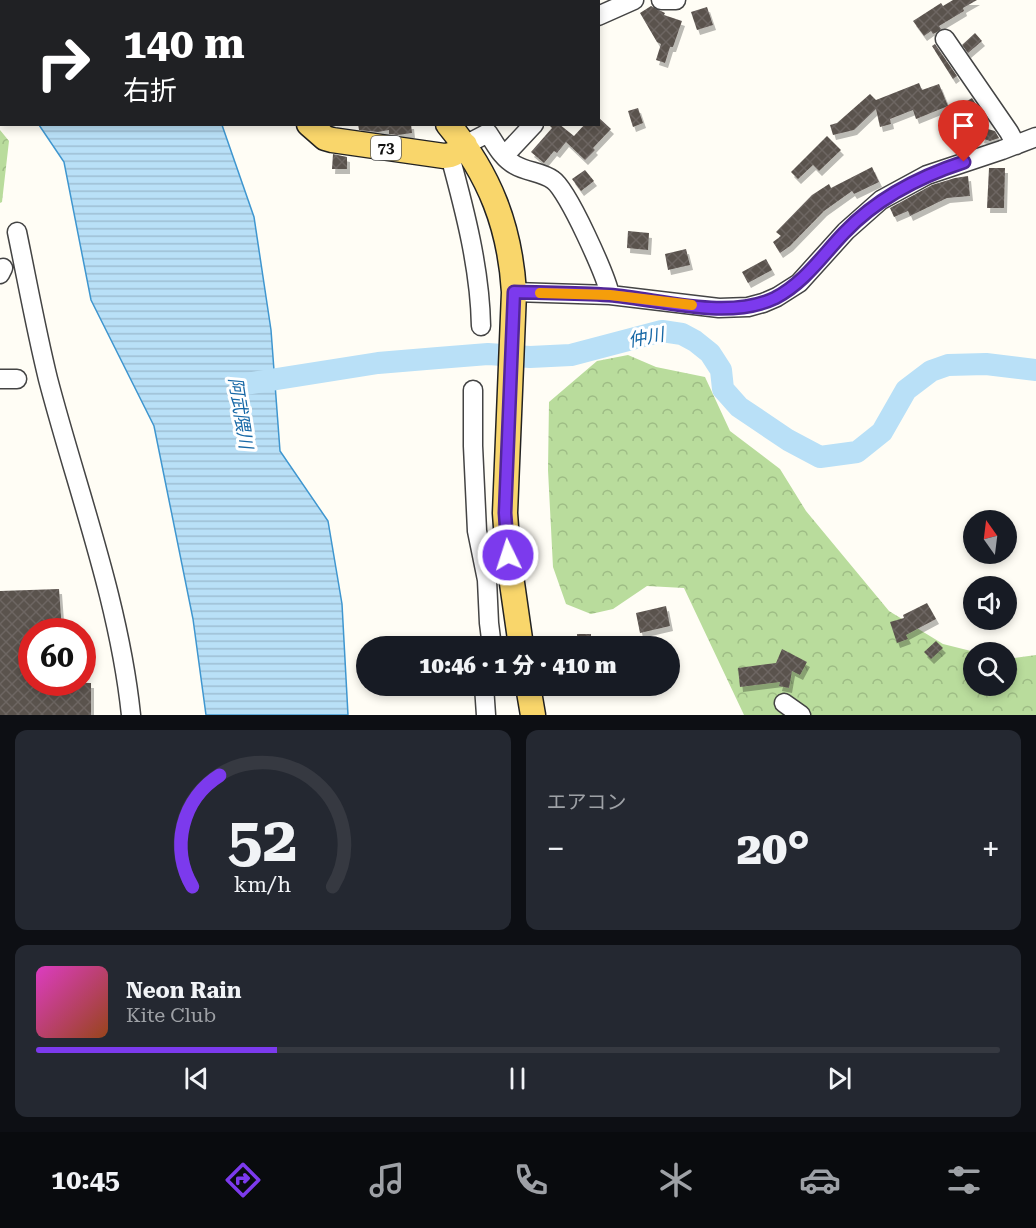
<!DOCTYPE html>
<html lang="ja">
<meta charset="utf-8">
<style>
:root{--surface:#171b24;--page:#242831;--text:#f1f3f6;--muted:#9ea1a6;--line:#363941;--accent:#7c3aed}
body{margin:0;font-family:"Roboto Serif","Noto Sans JP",serif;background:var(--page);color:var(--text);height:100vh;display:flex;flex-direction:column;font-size:22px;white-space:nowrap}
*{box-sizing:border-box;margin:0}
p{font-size:20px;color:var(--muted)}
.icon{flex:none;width:33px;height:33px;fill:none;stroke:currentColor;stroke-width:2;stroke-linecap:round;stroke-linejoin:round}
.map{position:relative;height:715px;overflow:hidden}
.drawer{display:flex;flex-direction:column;gap:15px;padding:15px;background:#0d0f14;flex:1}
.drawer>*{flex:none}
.guide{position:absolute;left:0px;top:0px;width:600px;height:126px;box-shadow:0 3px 9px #0003;background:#202124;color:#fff;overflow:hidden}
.needle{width:39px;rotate:346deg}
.fabs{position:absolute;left:963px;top:510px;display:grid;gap:12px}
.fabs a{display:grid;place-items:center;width:54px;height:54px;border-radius:50%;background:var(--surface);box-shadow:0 3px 9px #0003;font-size:30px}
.speed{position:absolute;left:18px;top:618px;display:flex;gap:12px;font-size:30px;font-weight:700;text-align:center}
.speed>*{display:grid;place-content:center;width:78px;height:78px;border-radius:50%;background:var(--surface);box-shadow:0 3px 9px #0003;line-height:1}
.speed .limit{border:9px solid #d22;background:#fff;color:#111}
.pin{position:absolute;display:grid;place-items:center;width:51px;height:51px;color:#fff;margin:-62px -26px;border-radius:50% 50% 50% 0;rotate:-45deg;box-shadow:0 0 6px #0007}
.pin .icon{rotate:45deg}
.me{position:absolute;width:66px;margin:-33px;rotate:356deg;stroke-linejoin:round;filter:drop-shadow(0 0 4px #0008)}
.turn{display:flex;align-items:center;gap:21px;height:126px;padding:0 24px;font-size:27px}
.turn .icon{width:78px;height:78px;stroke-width:2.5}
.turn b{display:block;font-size:42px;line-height:51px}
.big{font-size:45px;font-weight:800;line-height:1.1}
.drawer .tile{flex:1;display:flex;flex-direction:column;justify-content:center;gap:9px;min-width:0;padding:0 21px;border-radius:12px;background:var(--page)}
.drawer .dial{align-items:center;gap:0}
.dial svg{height:156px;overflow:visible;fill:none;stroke:var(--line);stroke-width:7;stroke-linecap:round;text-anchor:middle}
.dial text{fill:var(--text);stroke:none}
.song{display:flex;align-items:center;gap:18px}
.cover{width:72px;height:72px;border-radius:9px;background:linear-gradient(135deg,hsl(310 70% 55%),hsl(20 70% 35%))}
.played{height:6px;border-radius:3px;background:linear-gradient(90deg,var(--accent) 25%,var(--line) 25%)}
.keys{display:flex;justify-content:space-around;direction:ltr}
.heat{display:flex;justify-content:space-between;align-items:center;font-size:33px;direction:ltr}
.drawer .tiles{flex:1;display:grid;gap:15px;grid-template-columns:1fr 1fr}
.tile:last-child{grid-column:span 2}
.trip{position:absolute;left:356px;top:636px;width:324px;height:60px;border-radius:30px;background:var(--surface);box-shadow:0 3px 9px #0003;font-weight:800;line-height:60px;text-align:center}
.dock{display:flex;height:96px;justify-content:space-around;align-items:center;background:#090b0e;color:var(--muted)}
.dock .icon{width:42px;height:42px}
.dock .current{color:var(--accent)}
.dock b{font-size:27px;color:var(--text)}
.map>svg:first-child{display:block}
</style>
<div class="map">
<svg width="1036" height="715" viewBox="0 0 1036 715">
<defs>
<pattern id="forest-crowns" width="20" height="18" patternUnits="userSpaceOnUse" patternTransform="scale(1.5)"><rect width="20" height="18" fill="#b9dc9c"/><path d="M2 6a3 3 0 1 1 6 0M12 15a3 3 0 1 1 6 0" fill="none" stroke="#9ebc85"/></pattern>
<pattern id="water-rules" width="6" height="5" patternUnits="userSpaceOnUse" patternTransform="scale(1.5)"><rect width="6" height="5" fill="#b9e0f7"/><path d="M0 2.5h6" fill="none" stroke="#9ebfd3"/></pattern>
<pattern id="building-cross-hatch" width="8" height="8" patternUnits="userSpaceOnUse" patternTransform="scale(1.5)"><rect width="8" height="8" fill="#5a524d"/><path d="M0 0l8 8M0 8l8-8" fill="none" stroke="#6d6662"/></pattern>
<filter id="shadow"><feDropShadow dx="3" dy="5" stdDeviation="0" flood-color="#0004"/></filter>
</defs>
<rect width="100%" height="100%" fill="#fffdf5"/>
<path fill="url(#forest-crowns)" d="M0 130 9 141 2 202 0 203Z
M628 355 656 367 705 377 730 431 780 469 806 511 889 611 943 644 975 652H974V686H1006L1007 659 1036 655V715H744L684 588 647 586 613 609 591 614 566 604 553 567 548 470 549 402 597 361Z"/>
<path fill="url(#water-rules)" stroke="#3f96cf" stroke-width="1.5" d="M0 0H116L117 1 2 2 1 77Z
M39 125H222L254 217 271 330 280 451 328 521 342 604 348 715H206L193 619 154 426 91 300 64 162Z"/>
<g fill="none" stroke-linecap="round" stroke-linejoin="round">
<path stroke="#b9e0f7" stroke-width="22" d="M245 384 378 363 438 358 488 354 530 357 571 355 662 331 682 334 695 341 710 353 721 370 723 389 739 407 788 440 820 457 857 452 882 432 906 390 931 371 948 365 986 364 1036 370"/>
</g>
<path fill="url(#building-cross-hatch)" filter="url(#shadow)" d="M953 0H977L963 8 964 11 939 26 941 29 937 32 933 34 931 31 924 36 913 21 941 3 943 6Z
M651 6 665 13 664 15 682 21 673 47H670L665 63 656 60 661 44 657 42 640 13Z
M707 7 713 25 697 30 691 12Z
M975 33 982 41 968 53 962 45Z
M935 44 957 76 953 79 932 46Z
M919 83 922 90 939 84 948 106 916 119 913 110 890 119 891 124 880 127 876 109 854 130 833 135 830 125 837 123 870 94 876 100Z
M972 98 979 109 974 112 967 101Z
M638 108 643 123 633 127 628 111Z
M598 117 611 129 593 148 595 150 585 160 566 142 557 153 554 151 544 163 531 152 552 128 550 126 551 124H559L574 136 585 124H598Z
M358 124H411L412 133 398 135 389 134V130L378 132 359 130Z
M984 128 995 131 999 138 990 141 981 138Z
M827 136 841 150 819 171 813 165 798 179 791 172Z
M333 154 347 157V169H332Z
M872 167 879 182 854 194 852 191 824 211 790 246 780 253 773 242 781 236 776 232 812 195 829 184 831 188Z
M989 168H1005L1004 208H987Z
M585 170 594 181 581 191 572 179Z
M968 176 970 196 947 198 910 216 908 211 894 217 890 208 932 185 955 178Z
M628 231 649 233 648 250 627 248Z
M686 249 690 265 668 270 665 254Z
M766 259 772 270 748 283 742 272Z
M59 589 62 630 32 632V682L91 683V715H0V591Z
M927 603 936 619 906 635 908 639 897 643 890 622 904 618 903 615Z
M666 606 670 626 640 633 636 613Z
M577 634H591V646H577Z
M936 641 943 648 931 659 924 652Z
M782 649 807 662 800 675 792 671 789 688 779 686 780 682 740 687 738 668 776 663Z"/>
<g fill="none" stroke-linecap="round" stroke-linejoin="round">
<g stroke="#444" stroke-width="21">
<path id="minor" d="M661 0H676
M495 2 496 0
M598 16 634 0
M945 39 1009 132 1016 145
M465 145 488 133C496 145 502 158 515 165 527 172 542 172 553 180 568 190 606 276 610 295
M450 156C465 211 480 269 481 326
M504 156 534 124
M17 232C27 280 36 330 48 379 77 490 119 600 131 715
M0 274 3 268
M514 292 610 295 719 308 748 307 763 303 777 297 799 283 846 231 881 200 927 175 1002 150 1036 137
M0 379H17
M473 390V446L477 531 487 580 489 623 491 639
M484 686 486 715
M784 703 801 715"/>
</g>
<g stroke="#222" stroke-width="27">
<path id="major" d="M183 0 185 2
M281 0 283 2
M309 124 325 138 332 140 444 156C453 156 459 151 465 145
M448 124C490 175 510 227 514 292L505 513 508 555 521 646
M528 686 533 715"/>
</g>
<use href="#minor" stroke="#fff" stroke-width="18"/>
<use href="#major" stroke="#f9d66b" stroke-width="24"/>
</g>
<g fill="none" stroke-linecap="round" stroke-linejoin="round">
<g stroke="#51269a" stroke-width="15">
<path id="route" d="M508 555 505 513 514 292C546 293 578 293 609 295 660 299 727 321 775 298 804 283 822 256 844 233 877 198 918 177 964 162"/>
</g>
<use href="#route" stroke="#7c3aed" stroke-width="10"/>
<path stroke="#f59e0b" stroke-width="10" d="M540 293 610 295 692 305"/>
</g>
<g text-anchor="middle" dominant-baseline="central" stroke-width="6" stroke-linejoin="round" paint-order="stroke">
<rect fill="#fff" stroke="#585858" stroke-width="1.5" x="371" y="136" width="30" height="24" rx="4.5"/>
<g font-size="15" font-weight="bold" fill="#111">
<text x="386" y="148">73</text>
</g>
<g font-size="18" font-style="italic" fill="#1768a6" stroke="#fff">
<text transform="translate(646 337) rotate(-11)">仲川</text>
<text transform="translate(241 413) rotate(81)">阿武隈川</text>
</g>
</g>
</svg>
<div class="fabs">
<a><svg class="needle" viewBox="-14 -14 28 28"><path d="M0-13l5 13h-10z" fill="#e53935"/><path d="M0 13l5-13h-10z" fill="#9ea1a6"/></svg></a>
<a><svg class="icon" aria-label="sound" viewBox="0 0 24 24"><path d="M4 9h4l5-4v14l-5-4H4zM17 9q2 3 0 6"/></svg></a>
<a><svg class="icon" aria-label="search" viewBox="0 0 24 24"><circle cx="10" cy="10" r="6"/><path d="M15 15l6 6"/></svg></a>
</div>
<div class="speed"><div class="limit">60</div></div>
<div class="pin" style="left:964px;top:162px;background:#d93025"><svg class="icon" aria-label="arrive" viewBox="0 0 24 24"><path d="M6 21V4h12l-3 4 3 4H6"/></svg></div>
<svg class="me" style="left:508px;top:555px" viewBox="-20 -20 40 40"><circle r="17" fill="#7c3aed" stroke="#fff" stroke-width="3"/><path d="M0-11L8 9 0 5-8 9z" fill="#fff"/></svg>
<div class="trip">10:46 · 1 分 · 410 m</div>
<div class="guide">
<div class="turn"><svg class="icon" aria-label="right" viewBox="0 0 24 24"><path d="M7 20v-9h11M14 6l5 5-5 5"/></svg><div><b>140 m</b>右折</div></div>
</div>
</div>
<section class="drawer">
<div class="tiles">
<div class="tile dial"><svg viewBox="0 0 100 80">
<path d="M14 69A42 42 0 1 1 86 69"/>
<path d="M14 69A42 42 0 0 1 28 12" stroke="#7c3aed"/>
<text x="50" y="56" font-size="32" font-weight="700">52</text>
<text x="50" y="72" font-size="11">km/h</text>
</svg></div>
<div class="tile"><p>エアコン</p>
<div class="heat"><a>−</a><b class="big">20°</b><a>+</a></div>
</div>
<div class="tile">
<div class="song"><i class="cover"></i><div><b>Neon Rain</b><p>Kite Club</p></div></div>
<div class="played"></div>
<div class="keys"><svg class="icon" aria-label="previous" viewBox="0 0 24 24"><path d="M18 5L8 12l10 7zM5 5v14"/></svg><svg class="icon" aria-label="pause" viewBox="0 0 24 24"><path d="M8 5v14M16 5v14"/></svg><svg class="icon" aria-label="next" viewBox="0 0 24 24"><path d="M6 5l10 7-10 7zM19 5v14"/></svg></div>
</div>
</div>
</section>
<nav class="dock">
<b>10:45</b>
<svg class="icon current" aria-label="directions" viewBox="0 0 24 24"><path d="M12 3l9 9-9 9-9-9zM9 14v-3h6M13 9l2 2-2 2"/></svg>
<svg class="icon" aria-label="music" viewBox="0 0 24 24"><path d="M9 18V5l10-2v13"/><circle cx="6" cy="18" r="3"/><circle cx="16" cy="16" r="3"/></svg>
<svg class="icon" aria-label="phone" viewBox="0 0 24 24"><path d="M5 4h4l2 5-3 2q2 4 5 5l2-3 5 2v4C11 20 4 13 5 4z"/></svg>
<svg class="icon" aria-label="climate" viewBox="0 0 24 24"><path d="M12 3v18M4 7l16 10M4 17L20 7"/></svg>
<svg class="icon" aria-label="car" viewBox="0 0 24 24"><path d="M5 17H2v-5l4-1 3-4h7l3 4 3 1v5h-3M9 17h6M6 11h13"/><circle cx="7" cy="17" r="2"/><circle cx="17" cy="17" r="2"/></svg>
<svg class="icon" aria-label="filters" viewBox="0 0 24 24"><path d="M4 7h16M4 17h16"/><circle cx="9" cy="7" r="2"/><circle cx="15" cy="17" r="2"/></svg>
</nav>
